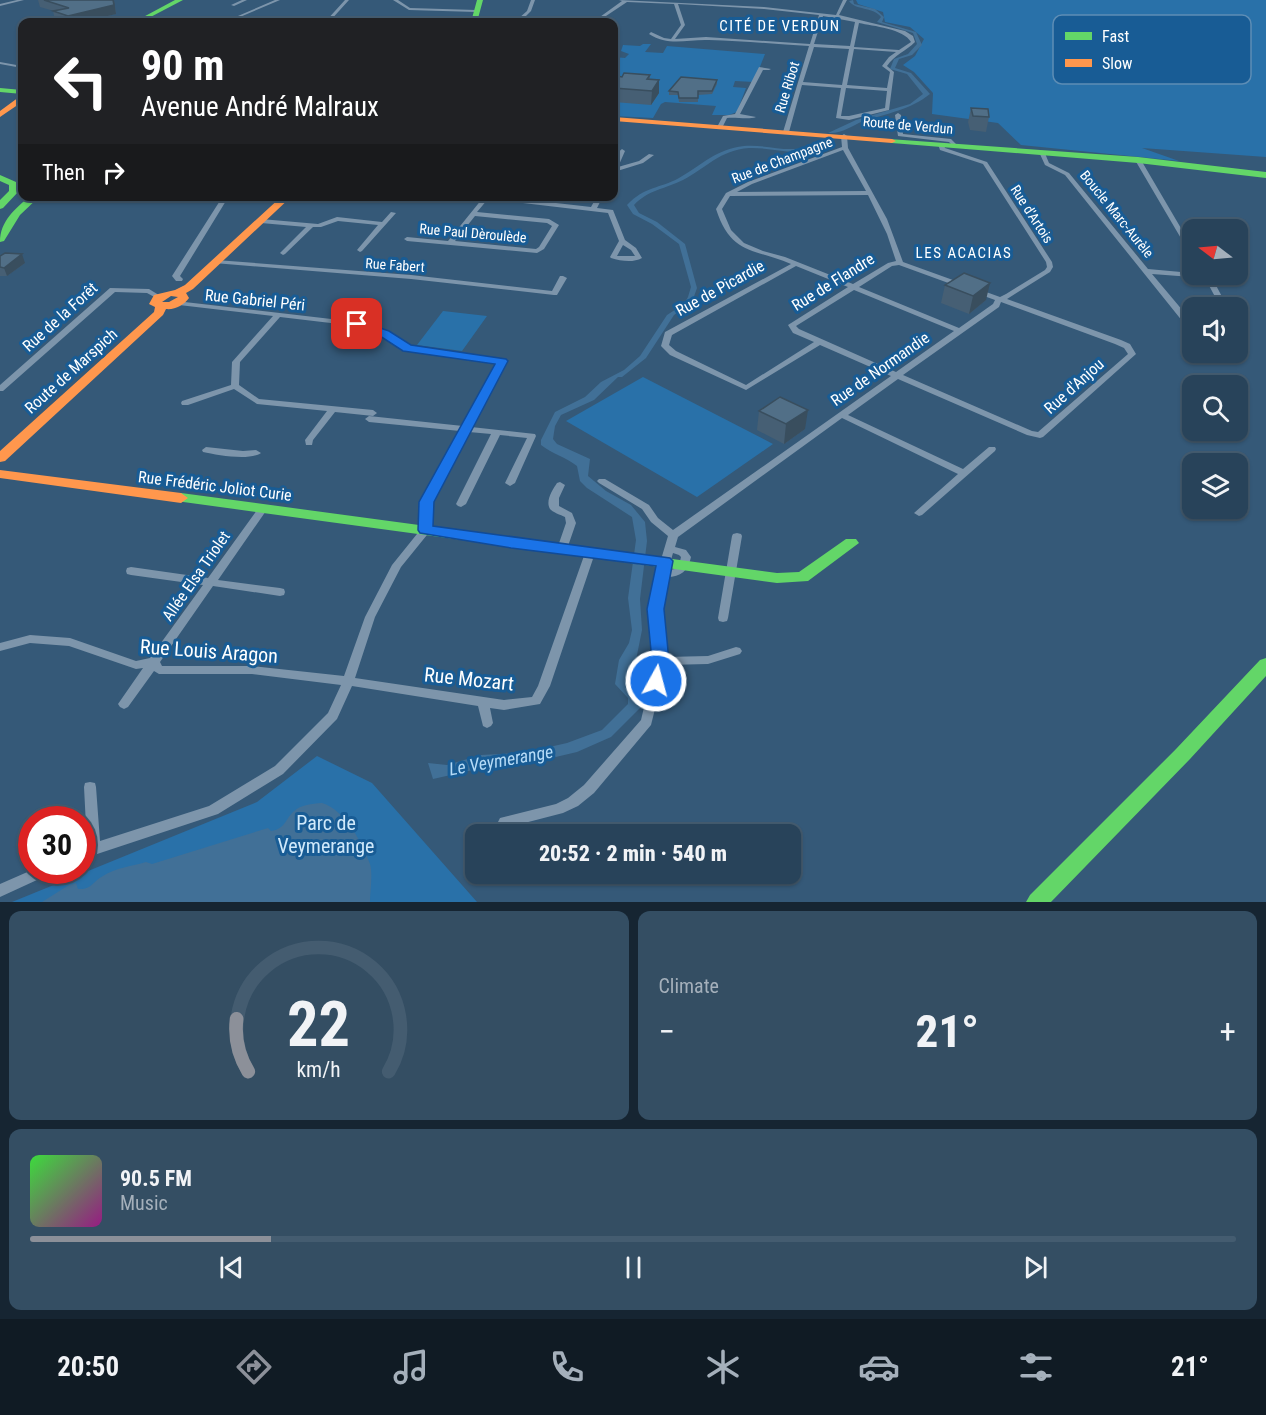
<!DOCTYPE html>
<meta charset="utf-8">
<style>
:root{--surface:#28435a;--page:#344e63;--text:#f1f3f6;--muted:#a5b0bb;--line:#445c70;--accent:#8c9099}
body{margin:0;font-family:"Roboto Condensed",sans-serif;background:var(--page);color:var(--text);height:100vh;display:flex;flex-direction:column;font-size:22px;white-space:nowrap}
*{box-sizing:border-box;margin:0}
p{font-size:20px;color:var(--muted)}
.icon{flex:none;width:33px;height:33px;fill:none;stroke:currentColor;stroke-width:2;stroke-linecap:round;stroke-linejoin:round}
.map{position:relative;height:902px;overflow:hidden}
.side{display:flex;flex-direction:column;gap:9px;padding:9px;background:#162532;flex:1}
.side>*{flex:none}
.hud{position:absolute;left:18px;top:18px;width:600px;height:183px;border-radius:12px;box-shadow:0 2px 4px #0004,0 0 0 2px var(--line);background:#202124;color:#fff;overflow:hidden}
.needle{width:39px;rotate:286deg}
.buttons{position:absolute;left:1182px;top:219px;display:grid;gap:12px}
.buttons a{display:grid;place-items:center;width:66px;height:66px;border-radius:12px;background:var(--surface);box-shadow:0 2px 4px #0004,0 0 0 2px var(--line);font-size:30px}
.speed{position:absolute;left:18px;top:806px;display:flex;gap:12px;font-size:30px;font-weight:700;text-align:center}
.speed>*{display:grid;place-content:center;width:78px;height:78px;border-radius:50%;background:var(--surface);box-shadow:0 2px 4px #0004,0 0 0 2px var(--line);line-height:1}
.speed .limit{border:9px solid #d22;background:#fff;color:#111}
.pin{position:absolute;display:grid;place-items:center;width:51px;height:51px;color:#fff;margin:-26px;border-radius:12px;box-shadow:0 3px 9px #0006}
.me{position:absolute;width:66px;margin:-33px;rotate:7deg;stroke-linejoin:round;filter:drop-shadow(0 0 4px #0008)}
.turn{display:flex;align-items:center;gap:21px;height:126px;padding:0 24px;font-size:27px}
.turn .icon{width:78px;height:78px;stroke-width:2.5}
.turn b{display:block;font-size:42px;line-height:51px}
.then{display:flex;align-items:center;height:57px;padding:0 24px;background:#0003;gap:12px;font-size:22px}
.big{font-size:45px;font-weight:800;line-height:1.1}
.side .card{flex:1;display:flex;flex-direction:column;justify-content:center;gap:9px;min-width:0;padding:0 21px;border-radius:12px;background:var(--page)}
.side .dial{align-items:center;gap:0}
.dial svg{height:156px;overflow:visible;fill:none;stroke:var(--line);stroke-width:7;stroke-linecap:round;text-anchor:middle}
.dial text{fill:var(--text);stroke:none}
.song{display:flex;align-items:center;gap:18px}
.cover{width:72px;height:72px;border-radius:9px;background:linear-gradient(135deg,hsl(120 70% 55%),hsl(310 70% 35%))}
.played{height:6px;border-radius:3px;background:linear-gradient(90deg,var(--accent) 20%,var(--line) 20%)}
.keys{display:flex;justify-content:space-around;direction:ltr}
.heat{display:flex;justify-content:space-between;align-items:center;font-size:33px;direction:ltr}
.side .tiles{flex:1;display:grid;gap:9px;grid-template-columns:1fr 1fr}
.card:last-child{grid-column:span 2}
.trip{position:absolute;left:465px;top:824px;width:336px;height:60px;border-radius:12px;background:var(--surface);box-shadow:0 2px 4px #0004,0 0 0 2px var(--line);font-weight:800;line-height:60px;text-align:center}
.tab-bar{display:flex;height:96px;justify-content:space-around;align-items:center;background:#101b24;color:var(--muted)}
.tab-bar .icon{width:42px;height:42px}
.tab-bar .on{color:var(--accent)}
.tab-bar b{font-size:27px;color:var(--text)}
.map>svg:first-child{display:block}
</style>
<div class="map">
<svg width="1266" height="902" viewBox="0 0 1266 902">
<rect width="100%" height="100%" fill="#355978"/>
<path fill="#2971a9" d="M856 0H1266V157L1142 148 1179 161 1021 145 998 123 932 114 933 93 914 72 903 65 915 56 924 39 910 27 885 22 883 12 858 4Z
M643 44H651L645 52 663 53 667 46 765 54 754 82 735 81 733 87 746 88 737 112 729 115H712L716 106 665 102 661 104 653 118 614 116V57L625 58 629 54 621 51 623 45 640 46Z
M443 311 487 316 462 351 417 345Z
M643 377 773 444 697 497 566 421Z
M317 756 372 783 477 902H12L257 802Z"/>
<path fill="#417097" d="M853 0 854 4 875 9 884 17 882 22 916 32 922 45 912 55 899 59 895 68 911 73 930 94C910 110 888 113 864 121 850 126 843 134 828 133L856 120 910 104 923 94 907 74 890 69 894 59 908 54 917 44 913 33 877 22 881 17C872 6 856 11 849 1Z
M820 141 822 145C798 159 775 147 749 148 720 150 706 168 683 180 665 189 648 190 634 205L639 213 657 222 685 244 697 288 692 302 674 315 646 358 622 377H618L594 400 561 415 555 426 553 439 557 444 590 459 588 476 606 491 631 505 645 522 647 541 640 599 642 630 635 665 649 693V699L611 737 577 752 526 764 482 768 433 779 428 763 447 765 481 755 523 753 567 743 602 730 628 704V698L615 684 619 660 629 643 632 630 628 598 636 540 632 517 587 488 580 481 577 466C566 457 552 454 541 445V440L555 412 585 397 601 382 624 370 640 356 667 315 684 304 688 297 691 287 679 244 652 224 633 214 627 205C645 186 659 189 679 178 702 165 716 149 744 146 772 144 794 157 820 141Z
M322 803C345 810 362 842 370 864 373 875 370 891 370 902H42L69 885 76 883 78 889C92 890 93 881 103 876 115 868 133 866 146 862L152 864 268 828 271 831C285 829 285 820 293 812 302 804 311 804 322 803Z"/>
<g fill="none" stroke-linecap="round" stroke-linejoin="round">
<path stroke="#417097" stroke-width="2" d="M818 145 830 137"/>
<path fill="#7d95ab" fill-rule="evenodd" d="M17 0H24L0 6V4Z
M242 0H247L234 6 231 5Z
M275 0H280L228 22H224Z
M345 0H349L329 22H325Z
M393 0H398L410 8 476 10 478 11 476 12 409 10Z
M531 0H535L531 11 523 19 567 21 569 22 407 19 346 22 407 17 518 19 527 11Z
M619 0 764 7 836 15 843 0H847L839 15 905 31 913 36 915 42C906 51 894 55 887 66L894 72 889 110 849 120 836 118 841 88 802 85 789 132 786 134 783 132 809 46C776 44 743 41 709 40 688 39 669 47 649 34L651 32 664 38 671 39 681 25 674 4 627 2 597 22H593L622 1ZM678 4 764 9 819 15 810 44 706 37 675 39 685 25ZM823 16 855 22 850 46 814 44ZM859 23C873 26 904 29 911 42L899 50 854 47ZM814 47 849 49 842 85 803 82ZM854 49 896 52 889 57 882 66 890 72 887 88 847 85ZM846 88 887 91 885 108 849 116H841Z
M0 62 22 66V68L0 64Z
M759 67 771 69 769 70H763L740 114 756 117C749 120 736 117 727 118L722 128H718L717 127 723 116 735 114Z
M898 113 901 115 903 134 951 139 957 145 954 147 949 142 898 136 895 115Z
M844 134 847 136 848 148 887 219 903 262 1000 297 1006 294 1045 270 1047 267 1046 262 983 164 940 150 938 144 943 143 945 148 987 162 1052 262 1053 267 1050 272 1007 299 1121 340 1130 344 1136 354 1043 437 1040 438 1027 435 898 379 848 415 963 469 989 447H995L996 449 995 451 922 515 919 516 914 513 958 474 842 418 678 537 675 547 686 550 691 557C688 571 681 577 667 577L661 609 666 657 708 656 736 647 740 648 742 651 740 654 708 664 666 665 651 725 594 793 578 806 563 813 505 828 500 826 498 822 500 818 556 804 568 798 584 785 641 720 655 661 651 609 657 573 668 536 651 522 642 509 599 483 597 481 599 479H605L649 505 658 518 673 530 891 376 820 345 746 390 670 355 661 346 665 332 791 264C753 248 731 255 716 209L726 193 748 182 842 147 841 136ZM843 150 866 191 737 192 752 184ZM868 195 887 234 896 261 888 263 853 284 785 257 763 251 744 243 731 230 722 209 730 196ZM899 265 995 300 993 304 959 328 859 287 892 266ZM796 266 848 287 788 325 793 333 814 342 746 385 676 351 669 345 672 335ZM854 290 954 331 896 372 799 329 796 326ZM1001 302 1115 344 1124 348 1128 354 1038 432 1032 431 903 375 999 307ZM673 553 679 555 681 557 679 565 675 569 668 570Z
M622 149 625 151 618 167 639 161 649 154 654 155 643 163 614 172C614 164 616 153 622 149Z
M1040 151H1044L1049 163 1069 173 1148 269 1192 273V274H1210L1228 308H1221L1205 278 1152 274 1189 318 1192 320V325L1183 322 1065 175 1045 165 1039 152Z
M1138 158 1141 160 1192 247V254L1189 252 1135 160Z
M223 196H229L180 276 183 279 182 281H176L172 276Z
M470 196H495L591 207 597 196H603L597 208 613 210 625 240 636 248 642 258C633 263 621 261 611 258L610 257 619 241 608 213 488 199 477 212 549 219 559 225 544 249 537 253 407 241 404 239 407 237 448 241 482 199ZM475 216 547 223 552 226 539 247 536 249 455 241ZM623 245 631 250 635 256H617Z
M391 212 396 213 362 251 360 252 357 250 378 225 338 221 321 227H313L285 254 283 255 280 253 306 227 261 223 258 221 261 219 318 224 337 217 382 222Z
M216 260 411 275 552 291 560 276H563L567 278 557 295H554L411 279 214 263V261Z
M110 288 149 289 162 297 158 299 147 293 115 292 3 391H0V385Z
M176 301 357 322 388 331 409 346 502 359 506 361 471 427 535 434 536 436 515 483 510 486 505 483 527 438 500 435 466 504 461 507 458 506 456 504 491 434 469 432 432 502 431 530 401 567 375 617 355 678 504 700 532 697 538 686 585 553 586 551H594L595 553 550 686 540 704 504 710 490 708 493 723 491 726 487 728 483 726 478 706 352 686 337 719 283 774 218 814 82 859V847L87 845 84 787 85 783 90 782 95 783 96 787 100 841 209 806 275 766 328 713 341 685 252 674H159L154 671 128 707 124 709 120 707 118 704 143 668 136 669 69 646 30 643 0 651V643L30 635 70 638 136 661 150 658 203 585 131 575 127 574 126 571 127 568 131 567 208 578 260 506 263 505 268 508 218 580 280 588 284 589 285 592 284 595 280 596 213 586 160 662 162 666H252L344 676 365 617 392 565 421 529 422 502 460 431 369 422 365 419 369 416 463 426 497 363 404 350 382 335 356 326 280 317 240 362 239 385 259 399 373 410 377 413 373 416 335 412 313 440 312 445H306L305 440 327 411 257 404 234 389 188 405H182L181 403 182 401 231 385 232 362 273 316 179 305H176Z
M1198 352H1206L1207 356 1203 358H1200Z
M206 447 243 451 256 450 261 453C249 461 217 455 203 452L202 450Z
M560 482 565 485 559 498V506L572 513 576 523 567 549 566 551H558L557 549 566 523 565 517C561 515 552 512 550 509 545 501 553 489 557 483Z
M737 533 741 534 742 536 728 618 727 621 723 622 719 621 718 618 732 536 733 534Z
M32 870H52L50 874 0 897V884Z"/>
<path fill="#63d668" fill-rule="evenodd" d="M175 0H183L141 22H134Z
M477 0H483L477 22H471Z
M0 88 22 90V94L0 92Z
M889 139 1138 157 1266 172V178L1138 163 892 143 888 141Z
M0 175 16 182 19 191 3 208 0 209V200L9 191V185L0 181Z
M30 196H40L20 215 4 241 0 242C0 221 15 209 30 196Z
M181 493 777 573 799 572 846 539H856L859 543 808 581 777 583 176 501 174 498 176 495Z
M1266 658V676L1190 759 1051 902H1026L1030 895 1176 749 1260 660Z"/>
<path fill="#ff974d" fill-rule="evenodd" d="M19 97H22V102L0 117V111Z
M614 117 892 139 896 141 892 143 614 121Z
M282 196H292L193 289 186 293 189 298C184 305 175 310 166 309L163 315 5 461 0 462V451L154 312 155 307 149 304 154 295 175 290 185 285ZM171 296 178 297 169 302H162Z
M0 470 181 493 188 498 181 503 0 478Z"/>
</g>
<path fill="#465f74" d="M38 0H114L116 14 82 22H62L55 20 53 11H54L40 7Z
M650 75V79L659 93 651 105 614 102V82L622 77Z
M717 80V84L712 94 698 95V102H679L678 95H669V91Z
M971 108 989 117 986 132 970 130 968 122Z
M0 256 25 263 7 276H0Z
M945 285 986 300 969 314 941 303Z
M759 411 805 429 784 444 757 430Z"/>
<path fill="#394e5e" d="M114 0 116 14 82 22H70L68 16Z
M659 80V93L651 105 652 91Z
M22 254 25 263 7 276 4 268Z
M990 283 986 300 969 314 973 296Z
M808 410 805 429 784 444 786 424Z"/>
<path fill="#516f87" stroke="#394e5e" stroke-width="1.5" d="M44 0H113L114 5 68 16 53 11 69 8Z
M624 73 650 75 647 79 659 80 652 91 614 88V82L617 76 622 77Z
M681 77 717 80 712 91H698V98H679L678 92 669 91Z
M971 108 988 109 989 117 973 116Z
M5 253 22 254 4 268 0 267V256Z
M964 273 990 283 973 296 945 285Z
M780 397 808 410 786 424 759 411Z"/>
<path fill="#1a73e8" stroke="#114b97" stroke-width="1.5" d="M357 320 389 331 411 345 506 359 508 361 434 502 433 526 670 558 673 561 664 609 669 661 662 686 656 688 650 686 647 681 652 661 647 609 656 566 511 548 420 533 418 530 419 502 495 364 403 351 380 336 353 326 351 324Z"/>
<g text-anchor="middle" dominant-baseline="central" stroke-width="6" stroke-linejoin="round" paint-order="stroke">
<g font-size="14" fill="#fff" stroke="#185c95">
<text transform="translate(787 87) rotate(-73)">Rue Ribot</text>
<text transform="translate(908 125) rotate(5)">Route de Verdun</text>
<text transform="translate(782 160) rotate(-21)">Rue de Champagne</text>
<text transform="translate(1032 214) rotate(57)">Rue d'Artois</text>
<text transform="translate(1117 214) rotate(51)">Boucle Marc-Aurèle</text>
<text transform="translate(473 233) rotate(5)">Rue Paul Dèroulède</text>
<text transform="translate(395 265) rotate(4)">Rue Fabert</text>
</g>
<g font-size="15" letter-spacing="1.5" fill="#fff" stroke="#185c95">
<text x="780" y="26">CITÉ DE VERDUN</text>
<text x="964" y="253">LES ACACIAS</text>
</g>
<g font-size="16" fill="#fff" stroke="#185c95">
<text transform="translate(833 282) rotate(-32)">Rue de Flandre</text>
<text transform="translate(720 288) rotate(-29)">Rue de Picardie</text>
<text transform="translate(255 300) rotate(6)">Rue Gabriel Péri</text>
<text transform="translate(60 317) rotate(-42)">Rue de la Forêt</text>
<text transform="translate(880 369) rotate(-35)">Rue de Normandie</text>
<text transform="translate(71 371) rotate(-42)">Route de Marspich</text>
<text transform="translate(1074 386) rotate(-42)">Rue d'Anjou</text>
<text transform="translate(215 486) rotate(7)">Rue Frédéric Joliot Curie</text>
<text transform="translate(196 576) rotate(-55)">Allée Elsa Triolet</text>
</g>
<g font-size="18" font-style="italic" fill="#b5dbf7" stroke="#185c95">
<text transform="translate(501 760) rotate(-10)">Le Veymerange</text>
</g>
<g font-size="20" fill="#fff" stroke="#185c95">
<text transform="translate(209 651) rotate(4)">Rue Louis Aragon</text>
<text transform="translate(469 679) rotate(6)">Rue Mozart</text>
</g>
<g font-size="20" fill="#d0e9fb" stroke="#185c95">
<text x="326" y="823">Parc de<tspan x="326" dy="23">Veymerange</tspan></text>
</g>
</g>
<rect x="1053" y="15" width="198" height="69" rx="9" fill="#185c95" stroke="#5d8db5" stroke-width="1.5"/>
<rect x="1065" y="32" width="27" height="8" fill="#63d668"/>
<rect x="1065" y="59" width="27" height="8" fill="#ff974d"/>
<g font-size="16" fill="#fff">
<text x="1102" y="42">Fast</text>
<text x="1102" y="69">Slow</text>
</g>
</svg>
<div class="buttons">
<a><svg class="needle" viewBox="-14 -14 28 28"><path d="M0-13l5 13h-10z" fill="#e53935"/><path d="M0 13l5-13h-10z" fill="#a5b0bb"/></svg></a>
<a><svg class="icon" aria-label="sound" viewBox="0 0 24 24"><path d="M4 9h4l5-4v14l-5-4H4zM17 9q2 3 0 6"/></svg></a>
<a><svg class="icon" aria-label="search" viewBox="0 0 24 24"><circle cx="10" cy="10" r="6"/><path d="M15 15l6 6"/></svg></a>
<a><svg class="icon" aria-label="layers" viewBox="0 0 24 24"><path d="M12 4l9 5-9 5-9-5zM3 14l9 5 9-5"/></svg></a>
</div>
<div class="speed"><div class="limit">30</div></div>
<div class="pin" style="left:357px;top:324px;background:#d93025"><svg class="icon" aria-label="arrive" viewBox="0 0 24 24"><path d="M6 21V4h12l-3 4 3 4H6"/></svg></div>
<svg class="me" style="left:656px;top:681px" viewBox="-20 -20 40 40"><circle r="17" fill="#1a73e8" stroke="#fff" stroke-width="3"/><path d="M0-11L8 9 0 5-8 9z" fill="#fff"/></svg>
<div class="trip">20:52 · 2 min · 540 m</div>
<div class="hud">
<div class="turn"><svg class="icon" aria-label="left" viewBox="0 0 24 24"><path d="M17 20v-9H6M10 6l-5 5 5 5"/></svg><div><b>90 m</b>Avenue André Malraux</div></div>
<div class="then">Then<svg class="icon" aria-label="right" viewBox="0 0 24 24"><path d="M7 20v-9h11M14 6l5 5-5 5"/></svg></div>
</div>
</div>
<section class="side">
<div class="tiles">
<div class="card dial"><svg viewBox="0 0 100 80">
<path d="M14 69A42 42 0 1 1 86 69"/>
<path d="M14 69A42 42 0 0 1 8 42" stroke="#8c9099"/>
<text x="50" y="56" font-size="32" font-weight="700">22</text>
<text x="50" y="72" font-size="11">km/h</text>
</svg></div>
<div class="card"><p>Climate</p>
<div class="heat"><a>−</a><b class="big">21°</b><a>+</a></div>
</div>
<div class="card">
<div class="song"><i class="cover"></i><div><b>90.5 FM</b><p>Music</p></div></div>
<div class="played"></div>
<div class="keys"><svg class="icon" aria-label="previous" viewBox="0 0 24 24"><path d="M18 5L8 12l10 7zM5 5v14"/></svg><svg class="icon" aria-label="pause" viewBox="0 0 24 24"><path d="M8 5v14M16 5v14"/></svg><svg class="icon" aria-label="next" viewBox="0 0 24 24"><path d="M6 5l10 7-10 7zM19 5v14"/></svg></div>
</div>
</div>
</section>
<nav class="tab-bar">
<b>20:50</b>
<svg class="icon on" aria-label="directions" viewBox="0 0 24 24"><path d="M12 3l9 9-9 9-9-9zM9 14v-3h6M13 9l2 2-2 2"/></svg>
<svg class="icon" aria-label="music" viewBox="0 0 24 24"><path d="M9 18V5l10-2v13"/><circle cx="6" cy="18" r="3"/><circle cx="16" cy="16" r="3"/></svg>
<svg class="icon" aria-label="phone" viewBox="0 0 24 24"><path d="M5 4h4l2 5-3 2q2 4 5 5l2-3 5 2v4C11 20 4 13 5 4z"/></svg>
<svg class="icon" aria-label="climate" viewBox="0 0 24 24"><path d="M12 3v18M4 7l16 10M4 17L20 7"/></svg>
<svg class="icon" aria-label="car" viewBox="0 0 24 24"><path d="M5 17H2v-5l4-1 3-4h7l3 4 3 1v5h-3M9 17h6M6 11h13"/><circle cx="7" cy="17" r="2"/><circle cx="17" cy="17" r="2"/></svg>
<svg class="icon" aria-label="filters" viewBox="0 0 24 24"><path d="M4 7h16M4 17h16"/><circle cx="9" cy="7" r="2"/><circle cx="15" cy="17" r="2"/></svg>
<b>21°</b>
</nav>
